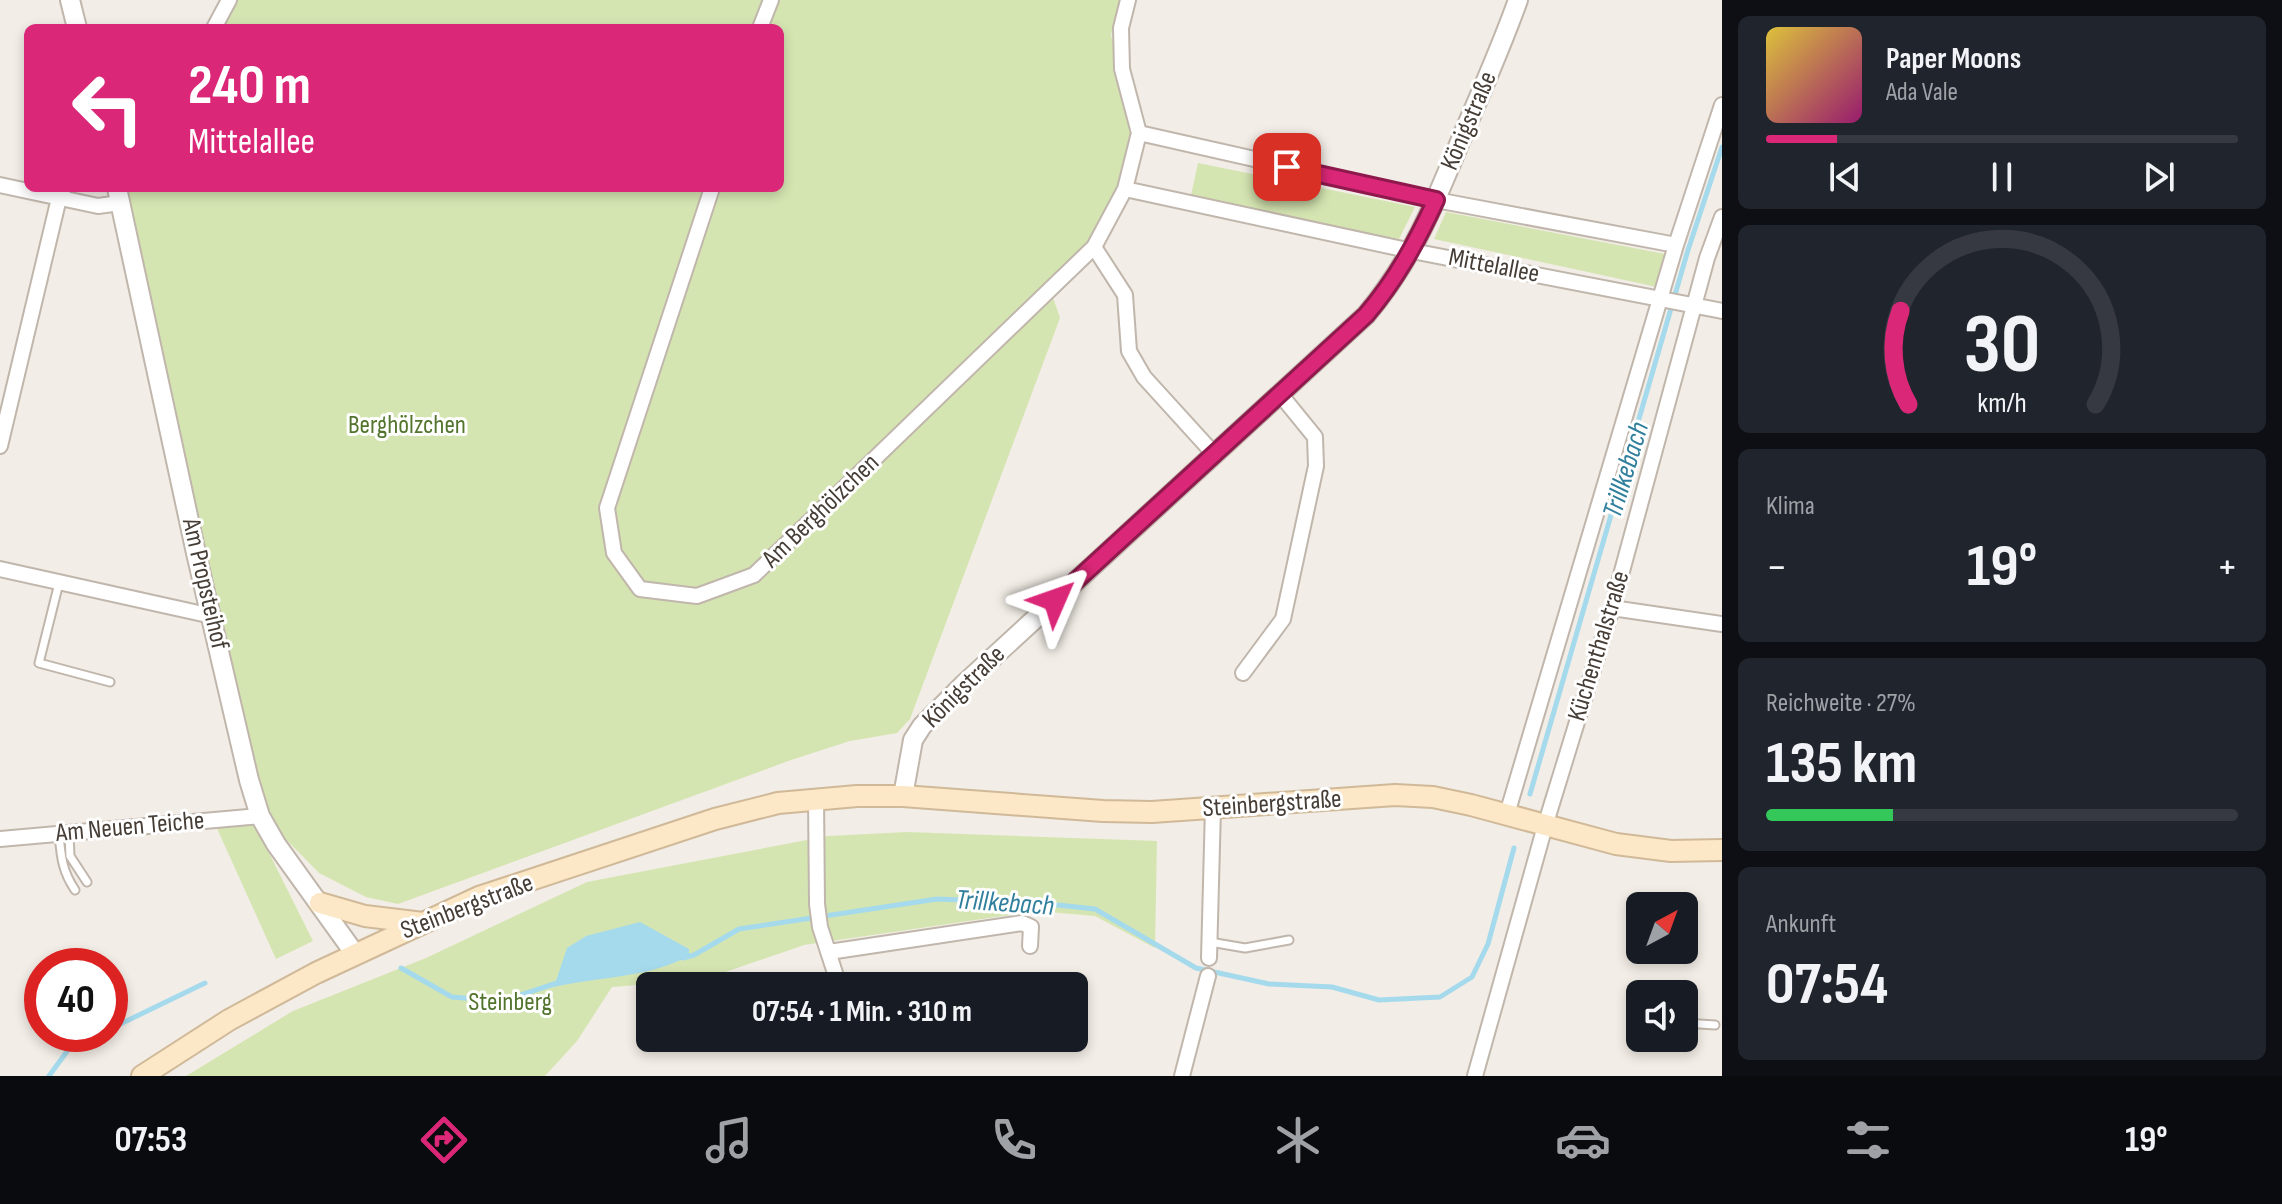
<!DOCTYPE html>
<html lang="de">
<meta charset="utf-8">
<style>
:root{--surface:#171b24;--page:#20242c;--text:#f1f3f6;--muted:#9ea1a6;--line:#363941;--accent:#db2777}
body{margin:0;font-family:"Sofia Sans Condensed",sans-serif;background:var(--page);color:var(--text);height:100vh;display:flex;flex-direction:column;font-size:30px;white-space:nowrap}
*{box-sizing:border-box;margin:0}
p{font-size:26px;color:var(--muted)}
.icon{flex:none;width:44px;height:44px;fill:none;stroke:currentColor;stroke-width:2;stroke-linecap:round;stroke-linejoin:round}
.map{position:relative;flex:1;overflow:hidden}
.details{display:flex;flex-direction:column;gap:16px;padding:16px;background:#0d0f14;width:560px}
.details>*{flex:none}
.hud{position:absolute;left:24px;top:24px;width:760px;height:168px;border-radius:12px;box-shadow:0 4px 12px #0003;background:#db2777;color:#fff;overflow:hidden}
.needle{width:52px;rotate:41deg}
.controls{position:absolute;left:1626px;top:892px;display:grid;gap:16px}
.controls a{display:grid;place-items:center;width:72px;height:72px;border-radius:12px;background:var(--surface);box-shadow:0 4px 12px #0003;font-size:40px}
.speed{position:absolute;left:24px;top:948px;display:flex;gap:16px;font-size:40px;font-weight:700;text-align:center}
.speed>*{display:grid;place-content:center;width:104px;height:104px;border-radius:50%;background:var(--surface);box-shadow:0 4px 12px #0003;line-height:1}
.speed .limit{border:12px solid #d22;background:#fff;color:#111}
.pin{position:absolute;display:grid;place-items:center;width:68px;height:68px;color:#fff;margin:-34px;border-radius:16px;box-shadow:0 4px 12px #0006}
.me{position:absolute;width:88px;margin:-44px;rotate:47deg;stroke-linejoin:round;filter:drop-shadow(0 0 6px #0008)}
.turn{display:flex;align-items:center;gap:28px;height:168px;padding:0 32px;font-size:36px}
.turn .icon{width:104px;height:104px;stroke-width:2.5}
.turn b{display:block;font-size:56px;line-height:68px}
.big{font-size:60px;font-weight:700;line-height:1.1}
.details .card{flex:1;display:flex;flex-direction:column;justify-content:center;gap:12px;min-width:0;padding:0 28px;border-radius:12px;background:var(--page)}
.details .dial{align-items:center;gap:0}
.dial svg{height:208px;overflow:visible;fill:none;stroke:var(--line);stroke-width:7;stroke-linecap:round;text-anchor:middle}
.dial text{fill:var(--text);stroke:none}
.song{display:flex;align-items:center;gap:24px}
.cover{width:96px;height:96px;border-radius:12px;background:linear-gradient(135deg,hsl(50 70% 55%),hsl(320 70% 35%))}
.played{height:8px;border-radius:4px;background:linear-gradient(90deg,var(--accent) 15%,var(--line) 15%)}
.keys{display:flex;justify-content:space-around;direction:ltr}
.heat{display:flex;justify-content:space-between;align-items:center;font-size:44px;direction:ltr}
.charge{height:12px;border-radius:6px;background:linear-gradient(90deg,#34c759 27%,var(--line) 0)}
.trip{position:absolute;left:636px;top:972px;width:452px;height:80px;border-radius:12px;background:var(--surface);box-shadow:0 4px 12px #0003;font-weight:700;line-height:80px;text-align:center}
.tabs{display:flex;height:128px;justify-content:space-around;align-items:center;background:#090b0e;color:var(--muted)}
.tabs .icon{width:56px;height:56px}
.tabs .active{color:var(--accent)}
.tabs b{font-size:36px;color:var(--text)}
main{display:flex;flex:1;min-height:0}
.map>svg:first-child{display:block}
</style>
<main>
<div class="map">
<svg width="1722" height="1076" viewBox="0 0 1722 1076">
<rect width="100%" height="100%" fill="#f2ede6"/>
<path fill="#d5e5b1" d="M234 0H1121L1111 35 1137 133 1124 189 1093 246 1050 289 1060 318 910 719 897 733 850 741 791 760 398 904 366 897 319 873 267 820 204 627 137 266 120 188H780V28H219Z
M1198 163 1415 207 1399 239 1190 200Z
M1446 212 1665 254 1657 287 1434 239Z
M253 821 313 941 276 959 215 824Z
M907 832 1157 841 1155 948 1095 916 1037 911 804 945 702 980 612 987 577 1041 545 1076H186L293 1011 426 958 587 882 828 836Z"/>
<path fill="#a5daed" d="M640 922 689 949V956C644 979 602 976 554 987L567 948 586 936Z"/>
<g fill="none" stroke-linecap="round" stroke-linejoin="round">
<path stroke="#a5daed" stroke-width="5" d="M1530 794 1688 250 1722 147
M683 958 694 955 739 929 937 899 1039 903 1095 909 1196 968 1269 984 1332 987 1379 1000 1440 997 1472 977 1488 944 1514 848
M401 968 452 997 502 1001 560 982
M110 1029 205 983
M49 1076 68 1050 101 1034"/>
<g stroke="#c0b6ac" stroke-width="11">
<path id="service" d="M59 583 39 663 110 682
M69 833 70 856 87 882
M59 834C61 856 62 871 75 890
M1210 942 1245 948 1289 940
M1632 1020H1640
M1684 1023 1715 1025"/>
</g>
<g stroke="#c0b6ac" stroke-width="18">
<path id="minor" d="M214 28 229 0
M760 28 771 0
M1139 133 1436 200 1676 245
M0 185 98 206 120 203
M712 188 607 508 614 553 640 589 697 596 754 575 1094 247 1125 189 1139 133 1122 69 1121 28 1128 0
M1125 189 1412 251 1722 311
M1094 247 1125 295 1129 351 1144 377 1214 454
M0 446 59 198 64 188
M0 569 212 616
M1612 608 1722 624
M1243 673 1283 619 1316 466 1315 437 1280 394
M816 798 817 904 820 927 836 976
M1507 814 1676 245 1722 105
M0 839 260 816
M829 952 1022 923 1031 927 1030 946
M1209 958 1213 808
M1182 1076 1208 976
M1475 1076 1545 826 1612 608 1707 258 1722 217"/>
</g>
<g stroke="#c0b6ac" stroke-width="22">
<path id="tertiary" d="M70 0 77 28
M117 188 196 553 249 780 260 816 276 844 355 954
M903 796 913 740 922 726 964 684 1366 315C1414 258 1436 200 1464 132 1483 88 1502 45 1518 0"/>
</g>
<g stroke="#d0b998" stroke-width="24">
<path id="secondary" d="M320 903 365 916 423 923
M142 1076 229 1020 316 973 479 897 715 819 778 803 857 796H903L1103 811 1152 812 1395 795 1433 797 1471 805 1616 844 1671 851 1722 850"/>
</g>
<use href="#service" stroke="#fff" stroke-width="7"/>
<use href="#minor" stroke="#fff" stroke-width="14"/>
<use href="#tertiary" stroke="#fff" stroke-width="18"/>
<use href="#secondary" stroke="#fce7c7" stroke-width="20"/>
</g>
<g fill="none" stroke-linecap="round" stroke-linejoin="round">
<g stroke="#8e194d" stroke-width="20">
<path id="route" d="M1055 600 1366 315C1396 280 1416 243 1436 200L1287 167"/>
</g>
<use href="#route" stroke="#db2777" stroke-width="14"/>
</g>
<g text-anchor="middle" dominant-baseline="central" stroke-width="6" stroke-linejoin="round" paint-order="stroke">
<g font-size="26" fill="#453d36" stroke="#fff">
<text transform="translate(1469 121) rotate(-67)">Königstraße</text>
<text transform="translate(1494 266) rotate(11)">Mittelallee</text>
<text transform="translate(821 511) rotate(-44)">Am Berghölzchen</text>
<text transform="translate(205 584) rotate(77)">Am Propsteihof</text>
<text transform="translate(1599 646) rotate(-73)">Küchenthalstraße</text>
<text transform="translate(964 687) rotate(-45)">Königstraße</text>
<text transform="translate(1272 804) rotate(-4)">Steinbergstraße</text>
<text transform="translate(130 827) rotate(-5)">Am Neuen Teiche</text>
<text transform="translate(467 907) rotate(-21)">Steinbergstraße</text>
</g>
<g font-size="26" fill="#52742c" stroke="#fff">
<text x="407" y="425">Berghölzchen</text>
<text x="510" y="1002">Steinberg</text>
</g>
<g font-size="28" font-style="italic" fill="#307f9c" stroke="#fff">
<text transform="translate(1626 470) rotate(-73)">Trillkebach</text>
<text transform="translate(1005 903) rotate(4)">Trillkebach</text>
</g>
</g>
</svg>
<div class="controls">
<a><svg class="needle" viewBox="-14 -14 28 28"><path d="M0-13l5 13h-10z" fill="#e53935"/><path d="M0 13l5-13h-10z" fill="#9ea1a6"/></svg></a>
<a><svg class="icon" aria-label="sound" viewBox="0 0 24 24"><path d="M4 9h4l5-4v14l-5-4H4zM17 9q2 3 0 6"/></svg></a>
</div>
<div class="speed"><div class="limit">40</div></div>
<div class="pin" style="left:1287px;top:167px;background:#d93025"><svg class="icon" aria-label="arrive" viewBox="0 0 24 24"><path d="M6 21V4h12l-3 4 3 4H6"/></svg></div>
<svg class="me" style="left:1055px;top:600px" viewBox="-20 -20 40 40"><path d="M0-17L14 15 0 8-14 15z" fill="#db2777" stroke="#fff" stroke-width="4"/></svg>
<div class="trip">07:54 · 1 Min. · 310 m</div>
<div class="hud">
<div class="turn"><svg class="icon" aria-label="left" viewBox="0 0 24 24"><path d="M17 20v-9H6M10 6l-5 5 5 5"/></svg><div><b>240 m</b>Mittelallee</div></div>
</div>
</div>
<section class="details">
<div class="card">
<div class="song"><i class="cover"></i><div><b>Paper Moons</b><p>Ada Vale</p></div></div>
<div class="played"></div>
<div class="keys"><svg class="icon" aria-label="previous" viewBox="0 0 24 24"><path d="M18 5L8 12l10 7zM5 5v14"/></svg><svg class="icon" aria-label="pause" viewBox="0 0 24 24"><path d="M8 5v14M16 5v14"/></svg><svg class="icon" aria-label="next" viewBox="0 0 24 24"><path d="M6 5l10 7-10 7zM19 5v14"/></svg></div>
</div>
<div class="card dial"><svg viewBox="0 0 100 80">
<path d="M14 69A42 42 0 1 1 86 69"/>
<path d="M14 69A42 42 0 0 1 11 33" stroke="#db2777"/>
<text x="50" y="56" font-size="32" font-weight="700">30</text>
<text x="50" y="72" font-size="11">km/h</text>
</svg></div>
<div class="card"><p>Klima</p>
<div class="heat"><a>−</a><b class="big">19°</b><a>+</a></div>
</div>
<div class="card"><p>Reichweite · 27%</p><b class="big">135 km</b><div class="charge"></div></div>
<div class="card"><p>Ankunft</p><b class="big">07:54</b></div>
</section>
</main>
<nav class="tabs">
<b>07:53</b>
<svg class="icon active" aria-label="directions" viewBox="0 0 24 24"><path d="M12 3l9 9-9 9-9-9zM9 14v-3h6M13 9l2 2-2 2"/></svg>
<svg class="icon" aria-label="music" viewBox="0 0 24 24"><path d="M9 18V5l10-2v13"/><circle cx="6" cy="18" r="3"/><circle cx="16" cy="16" r="3"/></svg>
<svg class="icon" aria-label="phone" viewBox="0 0 24 24"><path d="M5 4h4l2 5-3 2q2 4 5 5l2-3 5 2v4C11 20 4 13 5 4z"/></svg>
<svg class="icon" aria-label="climate" viewBox="0 0 24 24"><path d="M12 3v18M4 7l16 10M4 17L20 7"/></svg>
<svg class="icon" aria-label="car" viewBox="0 0 24 24"><path d="M5 17H2v-5l4-1 3-4h7l3 4 3 1v5h-3M9 17h6M6 11h13"/><circle cx="7" cy="17" r="2"/><circle cx="17" cy="17" r="2"/></svg>
<svg class="icon" aria-label="filters" viewBox="0 0 24 24"><path d="M4 7h16M4 17h16"/><circle cx="9" cy="7" r="2"/><circle cx="15" cy="17" r="2"/></svg>
<b>19°</b>
</nav>
